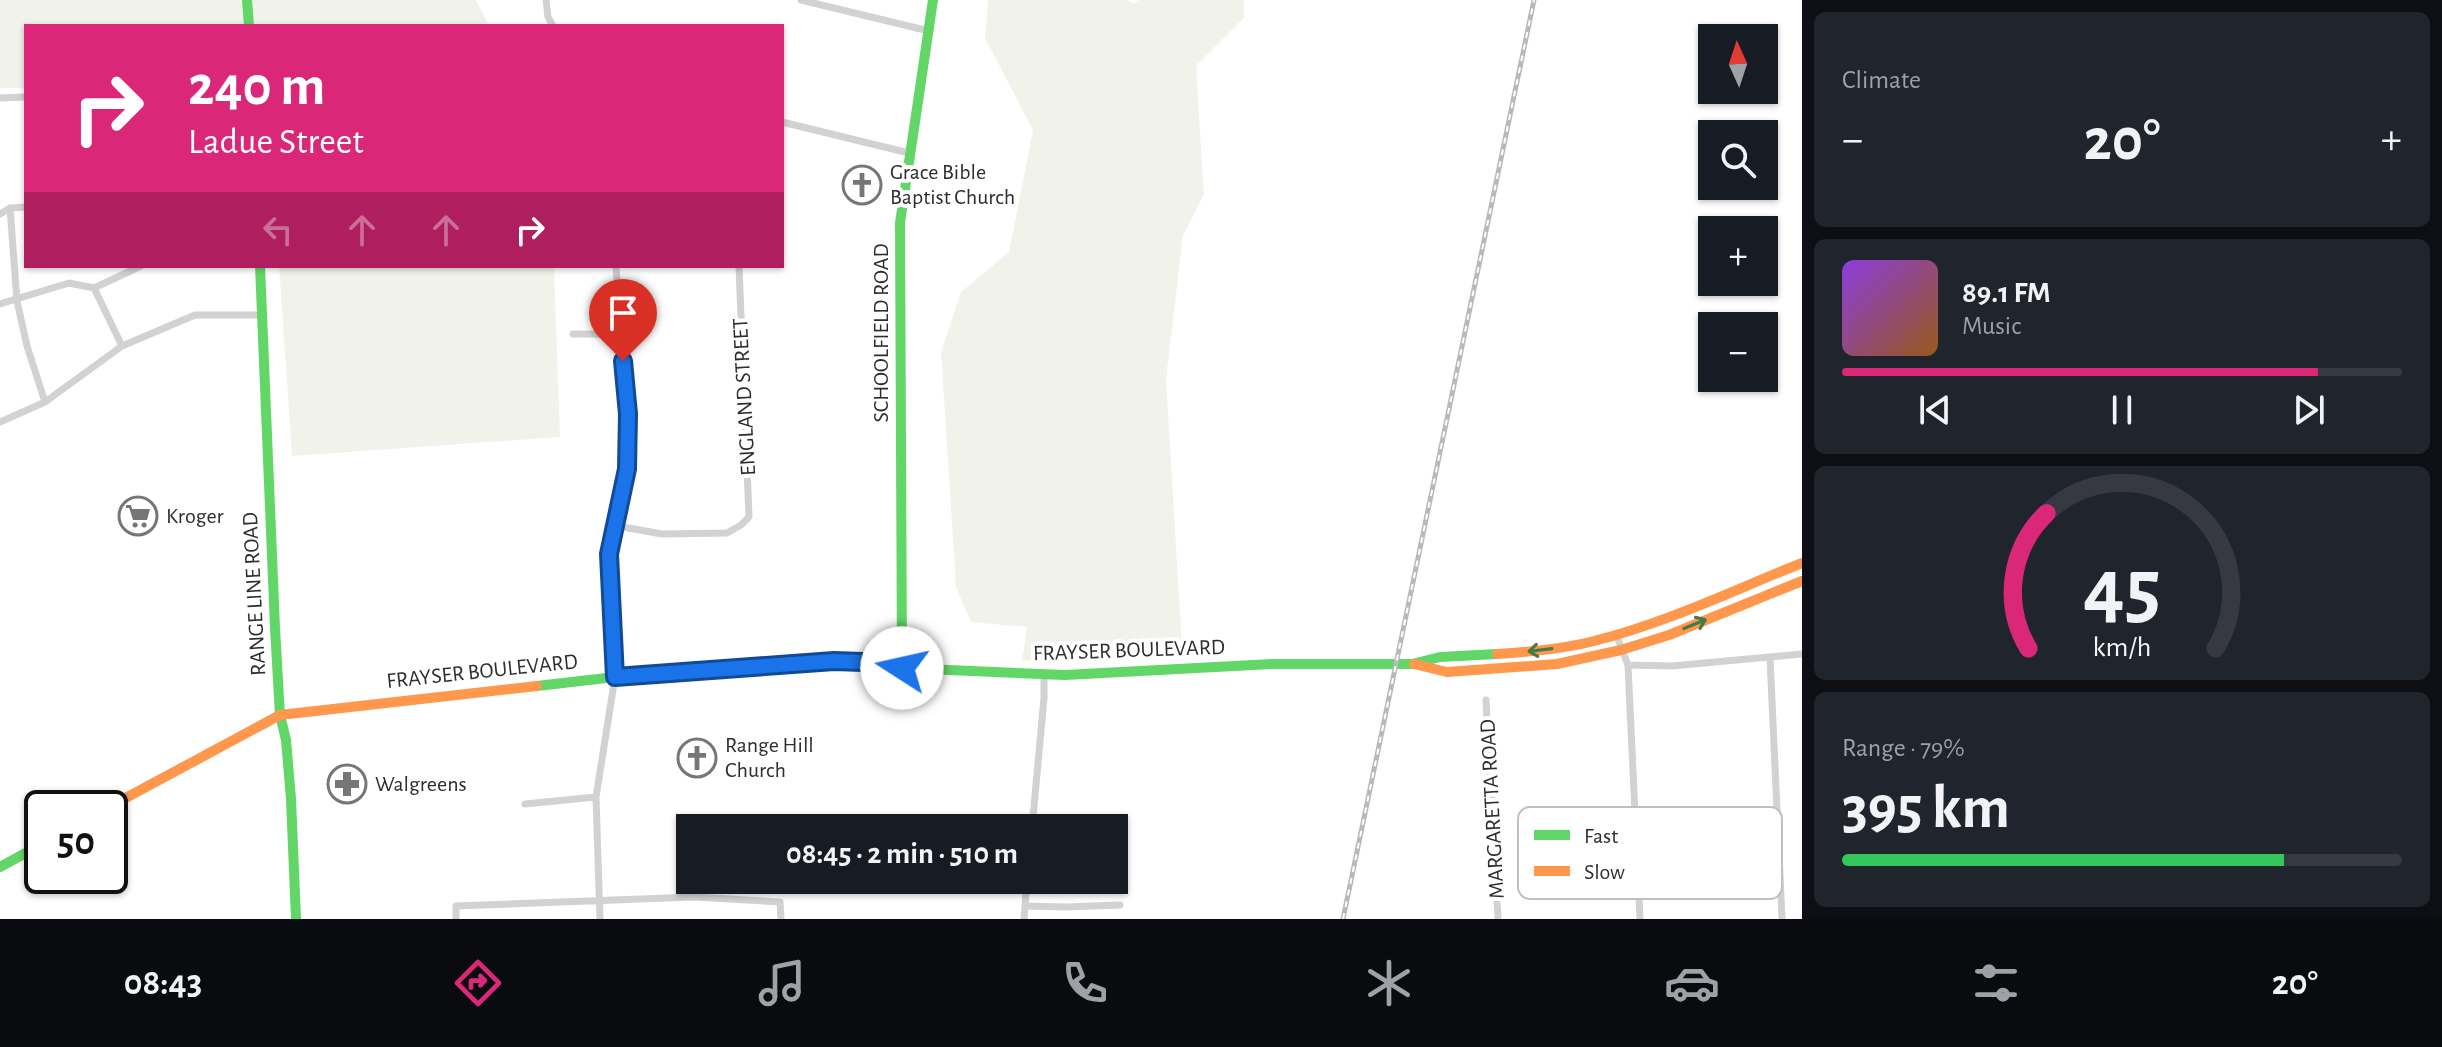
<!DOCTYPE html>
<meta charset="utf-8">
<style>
:root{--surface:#171b24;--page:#20242c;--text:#f1f3f6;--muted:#9ea1a6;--line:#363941;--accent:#db2777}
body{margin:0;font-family:"Alegreya Sans",sans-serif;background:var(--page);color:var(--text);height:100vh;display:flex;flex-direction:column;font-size:30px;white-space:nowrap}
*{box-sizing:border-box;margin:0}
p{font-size:26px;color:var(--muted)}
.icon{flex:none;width:44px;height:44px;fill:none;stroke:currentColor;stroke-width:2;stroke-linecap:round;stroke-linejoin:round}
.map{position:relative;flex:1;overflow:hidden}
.details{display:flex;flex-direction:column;gap:12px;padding:12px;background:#0d0f14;width:640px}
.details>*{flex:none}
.guide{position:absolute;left:24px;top:24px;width:760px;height:244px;border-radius:0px;box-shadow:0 2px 6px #0004;background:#db2777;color:#fff;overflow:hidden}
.needle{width:52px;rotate:357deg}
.fabs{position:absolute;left:1698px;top:24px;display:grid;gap:16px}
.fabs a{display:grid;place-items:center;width:80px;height:80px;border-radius:0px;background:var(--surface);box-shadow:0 2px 6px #0004;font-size:40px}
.speed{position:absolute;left:24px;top:790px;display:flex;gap:16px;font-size:40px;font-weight:700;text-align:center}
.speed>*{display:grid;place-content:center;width:104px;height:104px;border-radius:50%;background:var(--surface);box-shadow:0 2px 6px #0004;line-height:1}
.speed .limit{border:4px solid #111;border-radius:12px;background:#fff;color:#111}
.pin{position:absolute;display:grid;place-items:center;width:68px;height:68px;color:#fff;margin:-82px -34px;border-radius:50% 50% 50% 0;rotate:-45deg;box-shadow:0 0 8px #0007}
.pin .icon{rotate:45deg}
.me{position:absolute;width:88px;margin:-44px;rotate:280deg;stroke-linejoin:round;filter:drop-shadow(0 0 6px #0008)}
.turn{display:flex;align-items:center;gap:28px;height:168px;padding:0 32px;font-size:36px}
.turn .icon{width:104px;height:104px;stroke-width:2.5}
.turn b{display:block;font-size:56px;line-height:68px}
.lanes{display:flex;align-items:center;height:76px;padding:0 32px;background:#0003;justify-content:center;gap:40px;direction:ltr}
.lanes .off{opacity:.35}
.big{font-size:60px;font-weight:600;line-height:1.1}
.details .tile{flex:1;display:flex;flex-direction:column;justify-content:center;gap:12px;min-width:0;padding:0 28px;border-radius:12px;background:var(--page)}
.details .dial{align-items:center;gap:0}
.dial svg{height:208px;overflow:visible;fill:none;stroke:var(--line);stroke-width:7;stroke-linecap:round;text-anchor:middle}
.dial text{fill:var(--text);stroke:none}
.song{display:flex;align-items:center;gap:24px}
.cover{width:96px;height:96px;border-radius:12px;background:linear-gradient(135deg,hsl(270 70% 55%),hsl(30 70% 35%))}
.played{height:8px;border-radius:4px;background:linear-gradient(90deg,var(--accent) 85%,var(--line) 85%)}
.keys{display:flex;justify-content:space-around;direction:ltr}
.heat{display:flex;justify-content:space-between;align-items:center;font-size:44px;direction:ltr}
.charge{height:12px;border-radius:6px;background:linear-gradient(90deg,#34c759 79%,var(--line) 0)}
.trip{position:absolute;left:676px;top:814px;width:452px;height:80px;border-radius:0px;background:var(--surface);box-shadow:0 2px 6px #0004;font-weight:600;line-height:80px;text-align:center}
.tab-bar{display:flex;height:128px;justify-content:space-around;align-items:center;background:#090b0e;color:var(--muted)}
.tab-bar .icon{width:56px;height:56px}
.tab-bar .current{color:var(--accent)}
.tab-bar b{font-size:36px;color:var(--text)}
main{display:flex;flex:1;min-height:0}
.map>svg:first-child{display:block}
</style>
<main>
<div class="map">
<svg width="1802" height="919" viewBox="0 0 1802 919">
<rect width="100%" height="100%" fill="#fff"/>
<path fill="#f1f3eb" d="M0 0H476L489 26H26V88H0Z
M988 0H1127L1134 4 1138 0H1244V18L1196 66 1204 194 1183 236 1166 379 1182 645 1022 661 1027 627 971 622 956 587 941 352 961 292 1009 252 1033 130 985 38Z
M279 266H554L560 437 292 456Z"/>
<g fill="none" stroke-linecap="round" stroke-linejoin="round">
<path stroke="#d2d2d2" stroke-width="7" d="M546 0 548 17 553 26
M801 0 929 31
M0 98 26 97
M782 122 909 153
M10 208 17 301 27 346 45 402
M0 214 10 208 26 207
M94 288 122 346
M0 304 69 283 94 288 141 266
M573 334H620
M0 422 45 402 122 346 195 315H261
M617 526 662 534 727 533 741 525 749 517 739 266
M1616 634 1628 665 1640 919
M1770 658 1782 919
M1628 665 1672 666 1802 654
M1486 700 1498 919
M525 804 596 797
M1032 828 1044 698V675
M1025 906 1066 907 1120 905
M456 919V906L694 897 780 902 781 919
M600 919 596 797 615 677 609 554 627 469 628 414 620 334 616 266
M1024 919 1027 880"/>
<path stroke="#63d668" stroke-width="10" d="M247 0 249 26
M260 266 275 628 280 715 286 740 291 799 296 919
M902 668 900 223 933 0
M537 686 615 677 834 661 863 662 902 668 1065 675 1272 664H1412L1440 657 1497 654
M0 867 42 844"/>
<path stroke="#ff974d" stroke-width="10" d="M1497 654C1529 652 1563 649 1594 641 1666 623 1734 590 1802 563
M1414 664 1447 672 1557 664 1621 650 1669 635 1802 581
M107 808 280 715 537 686"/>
<g stroke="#b9b9b9" stroke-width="5">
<path id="rail" d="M1343 919 1534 0"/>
</g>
<use href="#rail" stroke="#fff" stroke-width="2" stroke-dasharray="6" stroke-linecap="butt"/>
</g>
<defs><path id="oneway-shaft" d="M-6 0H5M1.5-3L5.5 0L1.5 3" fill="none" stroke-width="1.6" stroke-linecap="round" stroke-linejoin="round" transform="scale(2)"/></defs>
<g stroke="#457948">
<use href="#oneway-shaft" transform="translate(1695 624) rotate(-22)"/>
<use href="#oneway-shaft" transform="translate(1540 650) rotate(173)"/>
</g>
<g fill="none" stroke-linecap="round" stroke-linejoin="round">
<g stroke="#114b97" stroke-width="20">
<path id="route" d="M623 361 628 414 627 469 609 554 615 677 834 661 863 662 902 668"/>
</g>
<use href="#route" stroke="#1a73e8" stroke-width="14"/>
</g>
<defs>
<g id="church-ring" transform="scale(2)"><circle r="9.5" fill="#fff" stroke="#767676" stroke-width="1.5"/><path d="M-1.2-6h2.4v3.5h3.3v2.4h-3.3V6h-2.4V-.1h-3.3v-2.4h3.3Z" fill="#767676"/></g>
<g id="supermarket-ring" transform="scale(2)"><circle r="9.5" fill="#fff" stroke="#767676" stroke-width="1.5"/><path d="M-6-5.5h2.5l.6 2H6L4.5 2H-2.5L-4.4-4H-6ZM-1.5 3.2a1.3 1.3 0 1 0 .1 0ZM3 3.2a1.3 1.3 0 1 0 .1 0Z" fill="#767676"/></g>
<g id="pharmacy-ring" transform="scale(2)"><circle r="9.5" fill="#fff" stroke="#767676" stroke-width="1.5"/><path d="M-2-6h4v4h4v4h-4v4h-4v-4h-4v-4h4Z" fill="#767676"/></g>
</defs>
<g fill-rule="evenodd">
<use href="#church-ring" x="862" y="185"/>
<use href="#supermarket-ring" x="138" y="516"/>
<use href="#church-ring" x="697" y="758"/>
<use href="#pharmacy-ring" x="347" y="784"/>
</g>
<g text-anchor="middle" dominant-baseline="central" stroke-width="8" stroke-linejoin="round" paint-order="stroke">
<g font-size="22" fill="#2d2d2d" stroke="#fff" text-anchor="start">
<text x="890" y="172">Grace Bible<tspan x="890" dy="25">Baptist Church</tspan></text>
<text x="166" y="516">Kroger</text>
<text x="725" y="745">Range Hill<tspan x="725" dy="25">Church</tspan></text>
<text x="375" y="784">Walgreens</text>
</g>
<g font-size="22" fill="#2d2d2d" stroke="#fff">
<text transform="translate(881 333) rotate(-90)">SCHOOLFIELD ROAD</text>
<text transform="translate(744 397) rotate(-93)">ENGLAND STREET</text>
<text transform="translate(254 594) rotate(-93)">RANGE LINE ROAD</text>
<text transform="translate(1129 650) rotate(-2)">FRAYSER BOULEVARD</text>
<text transform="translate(482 671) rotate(-6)">FRAYSER BOULEVARD</text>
<text transform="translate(1492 809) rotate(-93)">MARGARETTA ROAD</text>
</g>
</g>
<rect x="1518" y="807" width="264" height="92" rx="12" fill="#fff" stroke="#c0c0c0" stroke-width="2"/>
<rect x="1534" y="830" width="36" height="10" fill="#63d668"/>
<rect x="1534" y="866" width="36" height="10" fill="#ff974d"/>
<g font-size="22" fill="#2d2d2d">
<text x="1584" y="843">Fast</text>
<text x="1584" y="879">Slow</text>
</g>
</svg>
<div class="fabs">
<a><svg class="needle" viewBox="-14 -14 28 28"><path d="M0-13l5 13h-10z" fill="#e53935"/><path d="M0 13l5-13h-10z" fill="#9ea1a6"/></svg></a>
<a><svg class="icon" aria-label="search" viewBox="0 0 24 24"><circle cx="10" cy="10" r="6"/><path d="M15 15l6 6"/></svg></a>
<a>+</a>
<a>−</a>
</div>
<div class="speed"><div class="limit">50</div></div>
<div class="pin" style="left:623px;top:361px;background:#d93025"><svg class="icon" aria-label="arrive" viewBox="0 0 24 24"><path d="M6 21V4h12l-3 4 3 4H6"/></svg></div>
<svg class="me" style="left:902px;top:668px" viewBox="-20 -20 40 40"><circle r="19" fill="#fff"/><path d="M0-13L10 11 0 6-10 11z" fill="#1a73e8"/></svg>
<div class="trip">08:45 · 2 min · 510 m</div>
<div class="guide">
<div class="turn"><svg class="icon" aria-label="right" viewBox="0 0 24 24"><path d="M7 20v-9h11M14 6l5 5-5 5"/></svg><div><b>240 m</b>Ladue Street</div></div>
<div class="lanes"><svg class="icon off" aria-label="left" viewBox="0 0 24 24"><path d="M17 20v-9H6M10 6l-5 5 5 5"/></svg><svg class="icon off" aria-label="ahead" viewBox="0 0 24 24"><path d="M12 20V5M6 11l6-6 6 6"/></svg><svg class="icon off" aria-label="ahead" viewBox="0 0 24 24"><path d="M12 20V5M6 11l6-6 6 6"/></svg><svg class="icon" aria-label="right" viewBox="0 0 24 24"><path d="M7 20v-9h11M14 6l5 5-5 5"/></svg></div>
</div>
</div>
<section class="details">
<div class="tile"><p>Climate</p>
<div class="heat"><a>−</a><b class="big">20°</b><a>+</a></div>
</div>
<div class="tile">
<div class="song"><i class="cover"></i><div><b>89.1 FM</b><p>Music</p></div></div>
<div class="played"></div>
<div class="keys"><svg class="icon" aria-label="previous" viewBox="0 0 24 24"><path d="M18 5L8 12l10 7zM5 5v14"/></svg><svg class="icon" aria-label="pause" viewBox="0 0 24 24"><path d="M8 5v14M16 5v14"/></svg><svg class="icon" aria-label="next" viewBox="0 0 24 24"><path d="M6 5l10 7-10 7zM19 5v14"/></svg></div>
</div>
<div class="tile dial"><svg viewBox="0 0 100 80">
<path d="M14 69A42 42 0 1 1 86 69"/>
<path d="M14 69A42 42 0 0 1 21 17" stroke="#db2777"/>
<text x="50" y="56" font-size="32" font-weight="700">45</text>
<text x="50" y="72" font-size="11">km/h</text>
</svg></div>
<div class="tile"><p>Range · 79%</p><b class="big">395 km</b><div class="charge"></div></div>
</section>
</main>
<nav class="tab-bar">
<b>08:43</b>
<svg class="icon current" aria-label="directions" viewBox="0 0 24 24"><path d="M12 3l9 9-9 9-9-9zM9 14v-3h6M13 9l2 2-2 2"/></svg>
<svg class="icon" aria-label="music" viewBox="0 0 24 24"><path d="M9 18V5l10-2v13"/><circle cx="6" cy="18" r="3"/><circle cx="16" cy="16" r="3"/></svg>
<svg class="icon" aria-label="phone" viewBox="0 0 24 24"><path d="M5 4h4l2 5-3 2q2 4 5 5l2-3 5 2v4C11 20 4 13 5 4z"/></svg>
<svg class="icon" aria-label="climate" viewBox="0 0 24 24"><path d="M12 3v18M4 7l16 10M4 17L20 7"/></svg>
<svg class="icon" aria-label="car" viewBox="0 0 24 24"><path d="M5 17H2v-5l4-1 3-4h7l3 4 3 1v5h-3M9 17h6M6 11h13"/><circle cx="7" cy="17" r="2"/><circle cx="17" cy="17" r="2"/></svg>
<svg class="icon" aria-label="filters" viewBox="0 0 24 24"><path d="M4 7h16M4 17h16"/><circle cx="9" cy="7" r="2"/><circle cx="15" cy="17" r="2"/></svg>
<b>20°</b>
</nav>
